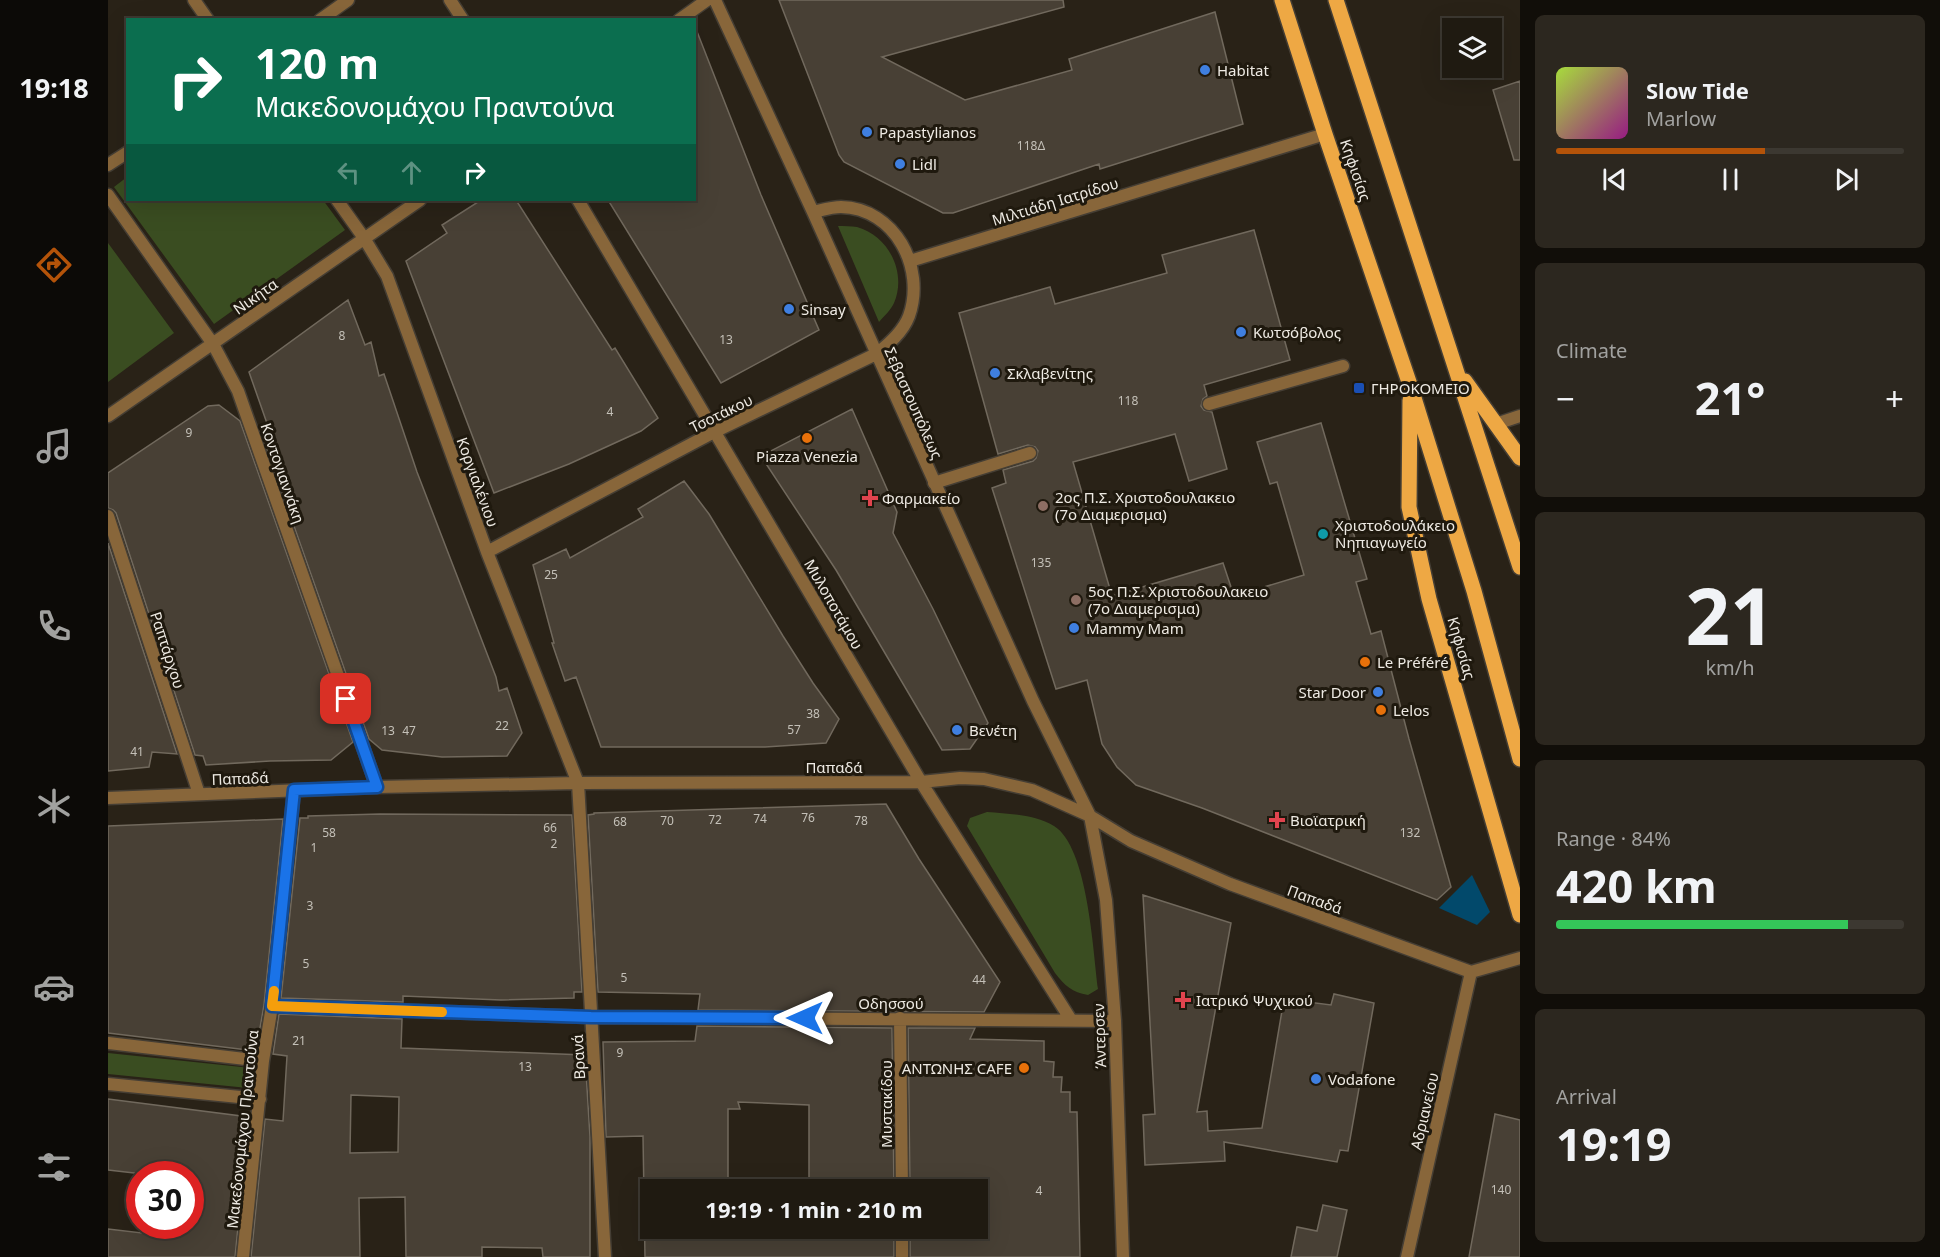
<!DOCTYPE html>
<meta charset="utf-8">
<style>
:root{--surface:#1f1a11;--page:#2c271f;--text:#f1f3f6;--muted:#a1a19f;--line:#3c3831;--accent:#b45309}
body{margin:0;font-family:"Noto Sans",sans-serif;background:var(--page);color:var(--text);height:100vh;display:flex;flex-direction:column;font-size:22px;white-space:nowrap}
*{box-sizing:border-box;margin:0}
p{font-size:20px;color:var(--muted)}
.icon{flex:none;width:33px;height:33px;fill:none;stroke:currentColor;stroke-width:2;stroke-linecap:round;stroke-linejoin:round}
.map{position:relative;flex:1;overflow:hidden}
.details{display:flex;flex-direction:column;gap:15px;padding:15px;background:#110e09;width:420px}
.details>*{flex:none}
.top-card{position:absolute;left:18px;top:18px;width:570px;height:183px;border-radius:0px;box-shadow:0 6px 24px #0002,0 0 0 2px var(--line);background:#0b6e4f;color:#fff;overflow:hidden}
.tools{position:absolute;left:1334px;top:18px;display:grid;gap:12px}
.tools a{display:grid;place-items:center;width:60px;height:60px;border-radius:0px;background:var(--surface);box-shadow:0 6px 24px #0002,0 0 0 2px var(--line);font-size:30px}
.speed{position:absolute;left:18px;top:1161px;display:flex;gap:12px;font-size:30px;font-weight:700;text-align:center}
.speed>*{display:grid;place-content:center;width:78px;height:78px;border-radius:50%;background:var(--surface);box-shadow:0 6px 24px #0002,0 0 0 2px var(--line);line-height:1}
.speed .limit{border:9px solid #d22;background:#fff;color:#111}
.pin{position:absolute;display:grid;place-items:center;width:51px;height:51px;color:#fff;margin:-26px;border-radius:12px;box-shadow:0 3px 9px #0006}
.me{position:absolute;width:66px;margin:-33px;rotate:270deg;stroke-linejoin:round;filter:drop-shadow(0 0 4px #0008)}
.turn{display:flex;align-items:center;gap:21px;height:126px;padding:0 30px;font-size:27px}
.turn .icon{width:78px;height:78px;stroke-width:2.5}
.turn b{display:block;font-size:42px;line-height:51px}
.lanes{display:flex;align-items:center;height:57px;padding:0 30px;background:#0003;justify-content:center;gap:30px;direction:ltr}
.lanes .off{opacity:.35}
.big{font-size:45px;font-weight:700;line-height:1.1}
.details .tile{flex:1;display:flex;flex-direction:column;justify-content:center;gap:9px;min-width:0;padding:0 21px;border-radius:9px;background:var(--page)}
.details .dial{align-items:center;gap:0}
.dial b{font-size:78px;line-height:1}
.song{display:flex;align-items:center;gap:18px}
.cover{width:72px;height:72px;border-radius:9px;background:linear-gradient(135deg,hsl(80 70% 55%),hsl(310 70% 35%))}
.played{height:6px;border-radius:3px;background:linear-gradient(90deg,var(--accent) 60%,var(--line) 60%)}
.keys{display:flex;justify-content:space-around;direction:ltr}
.heat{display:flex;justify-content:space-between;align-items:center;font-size:33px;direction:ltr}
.charge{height:9px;border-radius:4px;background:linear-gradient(90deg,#34c759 84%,var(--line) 0)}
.trip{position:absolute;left:532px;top:1179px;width:348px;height:60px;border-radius:0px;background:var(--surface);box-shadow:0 6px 24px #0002,0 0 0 2px var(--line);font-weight:700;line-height:60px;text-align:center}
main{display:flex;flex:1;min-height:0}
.dock{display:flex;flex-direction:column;width:108px;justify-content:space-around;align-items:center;background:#0c0a07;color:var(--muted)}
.dock .icon{width:42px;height:42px}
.dock .active{color:var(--accent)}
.dock b{font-size:27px;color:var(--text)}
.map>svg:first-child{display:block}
</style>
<main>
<nav class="dock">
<b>19:18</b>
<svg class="icon active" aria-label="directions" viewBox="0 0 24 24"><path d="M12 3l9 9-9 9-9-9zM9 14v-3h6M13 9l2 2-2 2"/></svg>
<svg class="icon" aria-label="music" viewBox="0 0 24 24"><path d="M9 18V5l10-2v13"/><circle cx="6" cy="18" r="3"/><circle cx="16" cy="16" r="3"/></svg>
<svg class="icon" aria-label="phone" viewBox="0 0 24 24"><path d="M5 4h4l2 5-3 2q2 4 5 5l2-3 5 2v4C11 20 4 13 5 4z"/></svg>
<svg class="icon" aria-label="climate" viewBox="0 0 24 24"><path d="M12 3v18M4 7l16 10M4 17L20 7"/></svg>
<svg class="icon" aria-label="car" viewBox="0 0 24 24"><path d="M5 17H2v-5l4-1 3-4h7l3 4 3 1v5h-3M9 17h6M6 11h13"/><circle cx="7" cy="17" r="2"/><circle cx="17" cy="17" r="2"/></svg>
<svg class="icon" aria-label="filters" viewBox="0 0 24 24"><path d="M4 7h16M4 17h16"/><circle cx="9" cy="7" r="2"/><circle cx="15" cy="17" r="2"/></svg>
</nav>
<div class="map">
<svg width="1412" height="1257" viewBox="0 0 1412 1257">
<rect width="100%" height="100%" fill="#292217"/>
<path fill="#3a4d21" d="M19 177 20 200H215L237 230 106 324 6 187Z
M730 226C736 226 743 226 749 227 781 236 799 273 786 303 783 310 776 316 771 322Z
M0 243 66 333 0 382Z
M879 812C901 814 926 814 946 826 980 847 985 951 990 989L980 995C964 992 957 986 947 973L859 826 862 818Z
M0 1053 143 1068 140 1088 0 1074Z"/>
<path fill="#02496b" d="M1364 875 1382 912 1369 925 1331 908Z"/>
<path fill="#484035" stroke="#71695d" stroke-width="1.5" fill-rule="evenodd" d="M671 0H955L956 7 774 57 857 100 964 70 961 59 1107 12 1135 124 992 169 991 164 845 213H835L736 162 731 155Z
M586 29H588L653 195 711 330 613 383 500 200H586Z
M1412 81V160H1406L1385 90Z
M373 200H408L504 350 507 348 550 418 533 431 461 464 386 493 298 261 339 233 334 225Z
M1146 230 1182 360 1096 385 1099 396 1095 399 1093 406 1096 410 1104 412 1119 469 1081 481 1067 434 965 462 1004 596 1115 563 1126 596 1196 575 1169 482 1162 484 1149 442 1213 423 1259 579 1248 582 1263 634 1273 631 1301 739 1343 887 1329 900 1094 808 1028 785 1009 767 994 744 979 680 948 689 884 488 898 483 895 470 925 461 928 458 930 451 927 447 920 445 890 454 851 313 942 287 947 304 1059 273 1054 255Z
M240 300 257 345 263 342 271 376 276 374 309 472 388 677 391 691 399 688 414 733 399 756 334 757 274 750 261 739 156 441 169 452 141 372Z
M111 405 132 421 245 742 223 760 162 761 98 765 95 756 87 755 8 513 5 510 0 508V473L100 406Z
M744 409 789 512 785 533 825 609 880 723 862 749 834 750 728 570 653 456Z
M576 481 601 514 675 636 705 683 731 719 718 743 657 747H493L468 677 457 681 444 643H446L425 565 458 549 462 558 535 517 530 509Z
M0 543 69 754 44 752 41 767 0 771Z
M778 804 811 859 892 982 876 1012 590 1010 592 994 490 992 480 815 486 814V813Z
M272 814 464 815 474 992H466V998L393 1000 295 996V1002L173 998 192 818H200V816Z
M175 819 156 1005 148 1051 0 1033V826Z
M1035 895 1123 923 1089 1112 1099 1111 1100 1131 1154 1128 1176 999 1223 1005 1226 994 1266 1003 1240 1151 1232 1150 1229 1162 1116 1142 1117 1161 1037 1165 1035 1115 1047 1114Z
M171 1014 294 1019 293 1048 477 1055 482 1137V1257H435L434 1248 374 1247V1257H298L297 1197 251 1198 252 1257H143L157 1119 175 1121 179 1056 165 1054ZM243 1095 291 1097 290 1152 242 1153Z
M589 1026 784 1028 786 1190H701V1105L630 1102 632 1109H620V1181L608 1180 607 1190H543V1228H786V1257H537L535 1136 498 1137 495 1042 587 1041Z
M800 1028H867L862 1039 936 1041V1061L946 1062 945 1077H954L953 1092H962V1112H969L972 1257H802V1228H870V1190H802Z
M0 1099 141 1117 127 1257H0V1229L51 1235 52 1226H82V1174H35L0 1170Z
M1387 1114 1412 1120V1257H1361Z
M1215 1205 1239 1210 1229 1257H1183L1189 1227 1209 1231Z"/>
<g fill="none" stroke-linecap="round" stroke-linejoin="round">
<g stroke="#453e34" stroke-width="15">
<path id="lane" d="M1101 404 1235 366
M1388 424 1412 416
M826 483 922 453"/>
</g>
<g stroke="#453e34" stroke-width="15">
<path id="street" d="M86 0 100 20
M342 0 355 20
M607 0 705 212 925 701 982 816 998 900 1007 1021 1015 1257
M212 20 240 0
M571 20 599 0
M0 165 20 152
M0 195 105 344 130 391 269 787
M229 200 256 238 279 276 379 552 470 783 497 1257
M470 200 813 782 963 1020
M802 261 1217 134
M0 416 312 200
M0 516 91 794
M379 552 608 431 768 354C781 344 795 332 801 316 818 268 787 208 733 207 724 207 714 210 705 212
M0 798 269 787 470 783 813 782 852 778 876 779 924 790 982 816 1023 841 1122 884 1363 972 1412 958
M164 1006 483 1017 1007 1021
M792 1018 794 1190
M0 1043 155 1061
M0 1084 152 1099
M794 1228V1257
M135 1257 155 1061 164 1006 186 791
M1299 1257 1363 972"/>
</g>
<g stroke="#453e34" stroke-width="18">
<path id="primary" d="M1174 0 1217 134 1302 385 1366 591 1412 759
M1228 0 1412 567
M1357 381 1412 458
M1302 400 1301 507 1321 599 1412 915"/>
</g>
<use href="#lane" stroke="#88663a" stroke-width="12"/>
<use href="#street" stroke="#88663a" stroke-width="12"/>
<use href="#primary" stroke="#eea844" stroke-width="15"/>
</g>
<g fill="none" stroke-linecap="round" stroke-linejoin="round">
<g stroke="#114b97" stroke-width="15">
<path id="route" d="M238 699 269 787 186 790 164 1006 483 1017 697 1018"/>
</g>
<use href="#route" stroke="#1a73e8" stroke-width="10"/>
<path stroke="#f59e0b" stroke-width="10" d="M166 991 164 1006 334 1012"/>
</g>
<g fill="#3f7fe0" stroke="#1f190e" stroke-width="2">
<circle cx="1097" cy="70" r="6"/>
<circle cx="759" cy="132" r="6"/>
<circle cx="792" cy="164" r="6"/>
<circle cx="681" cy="309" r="6"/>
<circle cx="1133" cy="332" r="6"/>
<circle cx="887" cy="373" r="6"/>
<circle cx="966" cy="628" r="6"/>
<circle cx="1270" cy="692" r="6"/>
<circle cx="849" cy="730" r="6"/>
<circle cx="1208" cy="1079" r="6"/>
</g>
<rect fill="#1a4fb4" stroke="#1f190e" stroke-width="2" x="1245" y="382" width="12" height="12" rx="3"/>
<g fill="#e8710a" stroke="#1f190e" stroke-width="2">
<circle cx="699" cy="438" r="6"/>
<circle cx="1257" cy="662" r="6"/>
<circle cx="1273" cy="710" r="6"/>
<circle cx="916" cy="1068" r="6"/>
</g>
<g fill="#e0444e" stroke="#1f190e" stroke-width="2">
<path d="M759 489h6v6h6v6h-6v6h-6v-6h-6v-6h6z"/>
<path d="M1166 811h6v6h6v6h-6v6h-6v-6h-6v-6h6z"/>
<path d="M1072 991h6v6h6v6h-6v6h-6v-6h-6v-6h6z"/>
</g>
<g fill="#8d6e63" stroke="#1f190e" stroke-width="2">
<circle cx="935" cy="506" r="6"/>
<circle cx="968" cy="600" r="6"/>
</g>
<circle fill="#0f9aa8" stroke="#1f190e" stroke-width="2" cx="1215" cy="534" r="6"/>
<g text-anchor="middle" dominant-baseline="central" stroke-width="6" stroke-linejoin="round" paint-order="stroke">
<g font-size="12" fill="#c4c0b8">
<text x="923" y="145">118Δ</text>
<text x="234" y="335">8</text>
<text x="618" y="339">13</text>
<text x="1020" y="400">118</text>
<text x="502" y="411">4</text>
<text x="81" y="432">9</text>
<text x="933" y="562">135</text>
<text x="443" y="574">25</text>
<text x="705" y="713">38</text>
<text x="394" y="725">22</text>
<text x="686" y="729">57</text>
<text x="280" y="730">13</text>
<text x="301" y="730">47</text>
<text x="29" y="751">41</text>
<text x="700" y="817">76</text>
<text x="652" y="818">74</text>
<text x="607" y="819">72</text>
<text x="559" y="820">70</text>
<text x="753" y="820">78</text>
<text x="512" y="821">68</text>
<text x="442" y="827">66</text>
<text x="221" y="832">58</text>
<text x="1302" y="832">132</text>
<text x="446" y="843">2</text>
<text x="206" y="847">1</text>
<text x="202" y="905">3</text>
<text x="198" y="963">5</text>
<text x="516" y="977">5</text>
<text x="871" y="979">44</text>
<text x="191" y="1040">21</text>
<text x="512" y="1052">9</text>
<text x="417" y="1066">13</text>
<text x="1393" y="1189">140</text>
<text x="931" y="1190">4</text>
</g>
<g font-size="15" fill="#eeeae3" stroke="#1f190e" text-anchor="start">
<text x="1109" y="70">Habitat</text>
<text x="771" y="132">Papastylianos</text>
<text x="804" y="164">Lidl</text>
<text x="693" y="309">Sinsay</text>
<text x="1145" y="332">Κωτσόβολος</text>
<text x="899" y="373">Σκλαβενίτης</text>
<text x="1263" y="388">ΓΗΡΟΚΟΜΕΙΟ</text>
<text x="699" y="456" text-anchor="middle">Piazza Venezia</text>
<text x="947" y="497">2ος Π.Σ. Χριστοδουλακειο<tspan x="947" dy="17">(7ο Διαμερισμα)</tspan></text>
<text x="774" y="498">Φαρμακείο</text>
<text x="1227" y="525">Χριστοδουλάκειο<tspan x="1227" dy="17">Νηπιαγωγείο</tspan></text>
<text x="980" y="591">5ος Π.Σ. Χριστοδουλακειο<tspan x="980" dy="17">(7ο Διαμερισμα)</tspan></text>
<text x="978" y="628">Mammy Mam</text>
<text x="1269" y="662">Le Préféré</text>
<text x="1258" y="692" text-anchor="end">Star Door</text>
<text x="1285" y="710">Lelos</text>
<text x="861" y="730">Βενέτη</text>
<text x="1182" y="820">Βιοϊατρική</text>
<text x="1088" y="1000">Ιατρικό Ψυχικού</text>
<text x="904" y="1068" text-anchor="end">ΑΝΤΩΝΗΣ CAFE</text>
<text x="1220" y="1079">Vodafone</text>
</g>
<g font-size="15" fill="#eeeae3" stroke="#1f190e">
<text transform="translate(1248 170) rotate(71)">Κηφισίας</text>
<text transform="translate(947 201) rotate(-17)">Μιλτιάδη Ιατρίδου</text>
<text transform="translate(147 296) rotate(-35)">Νικήτα</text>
<text transform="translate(806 403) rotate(66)">Σεβαστουπόλεως</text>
<text transform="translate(613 413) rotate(-26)">Τσοτάκου</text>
<text transform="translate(175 473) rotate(71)">Κοντογιαννάκη</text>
<text transform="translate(370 482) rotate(70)">Κοργιαλένιου</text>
<text transform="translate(726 604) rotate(60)">Μυλοποτάμου</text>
<text transform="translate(1354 648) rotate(74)">Κηφισίας</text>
<text transform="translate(60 650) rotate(72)">Ραπτάρχου</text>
<text x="726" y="767">Παπαδά</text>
<text transform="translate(132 778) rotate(-2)">Παπαδά</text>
<text transform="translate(1207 899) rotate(20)">Παπαδά</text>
<text x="783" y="1003">Οδησσού</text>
<text transform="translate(991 1036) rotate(-92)">Άντερσεν</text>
<text transform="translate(470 1057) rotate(-93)">Βρανά</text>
<text transform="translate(778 1104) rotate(-90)">Μυστακίδου</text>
<text transform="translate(1316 1111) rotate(-77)">Αδριανείου</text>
<text transform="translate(134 1129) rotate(-84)">Μακεδονομάχου Πραντούνα</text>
</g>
</g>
</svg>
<div class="tools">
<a><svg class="icon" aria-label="layers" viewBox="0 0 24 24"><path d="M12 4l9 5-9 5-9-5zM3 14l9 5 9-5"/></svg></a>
</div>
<div class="speed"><div class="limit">30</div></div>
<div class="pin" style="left:238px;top:699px;background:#d93025"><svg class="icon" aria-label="arrive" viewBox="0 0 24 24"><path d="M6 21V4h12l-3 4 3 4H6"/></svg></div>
<svg class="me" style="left:697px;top:1018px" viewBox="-20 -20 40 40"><path d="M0-17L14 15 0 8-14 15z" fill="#1a73e8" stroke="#fff" stroke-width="4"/></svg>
<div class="trip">19:19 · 1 min · 210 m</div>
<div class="top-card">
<div class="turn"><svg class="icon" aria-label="right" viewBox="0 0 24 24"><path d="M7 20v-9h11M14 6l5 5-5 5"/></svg><div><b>120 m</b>Μακεδονομάχου Πραντούνα</div></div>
<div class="lanes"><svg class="icon off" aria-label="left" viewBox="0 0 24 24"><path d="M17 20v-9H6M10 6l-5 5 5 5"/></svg><svg class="icon off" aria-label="ahead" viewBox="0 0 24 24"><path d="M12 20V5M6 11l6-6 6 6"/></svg><svg class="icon" aria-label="right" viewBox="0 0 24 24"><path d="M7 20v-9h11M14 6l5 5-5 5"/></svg></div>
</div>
</div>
<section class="details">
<div class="tile">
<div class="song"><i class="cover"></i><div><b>Slow Tide</b><p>Marlow</p></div></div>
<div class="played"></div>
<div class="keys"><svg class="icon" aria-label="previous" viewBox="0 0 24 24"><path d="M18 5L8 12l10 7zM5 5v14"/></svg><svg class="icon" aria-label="pause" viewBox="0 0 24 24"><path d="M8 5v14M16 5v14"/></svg><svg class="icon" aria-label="next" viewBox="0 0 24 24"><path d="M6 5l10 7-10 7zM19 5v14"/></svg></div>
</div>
<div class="tile"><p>Climate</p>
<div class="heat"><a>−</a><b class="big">21°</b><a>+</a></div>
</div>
<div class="tile dial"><b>21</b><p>km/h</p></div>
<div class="tile"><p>Range · 84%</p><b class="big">420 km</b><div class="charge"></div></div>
<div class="tile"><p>Arrival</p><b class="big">19:19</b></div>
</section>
</main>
